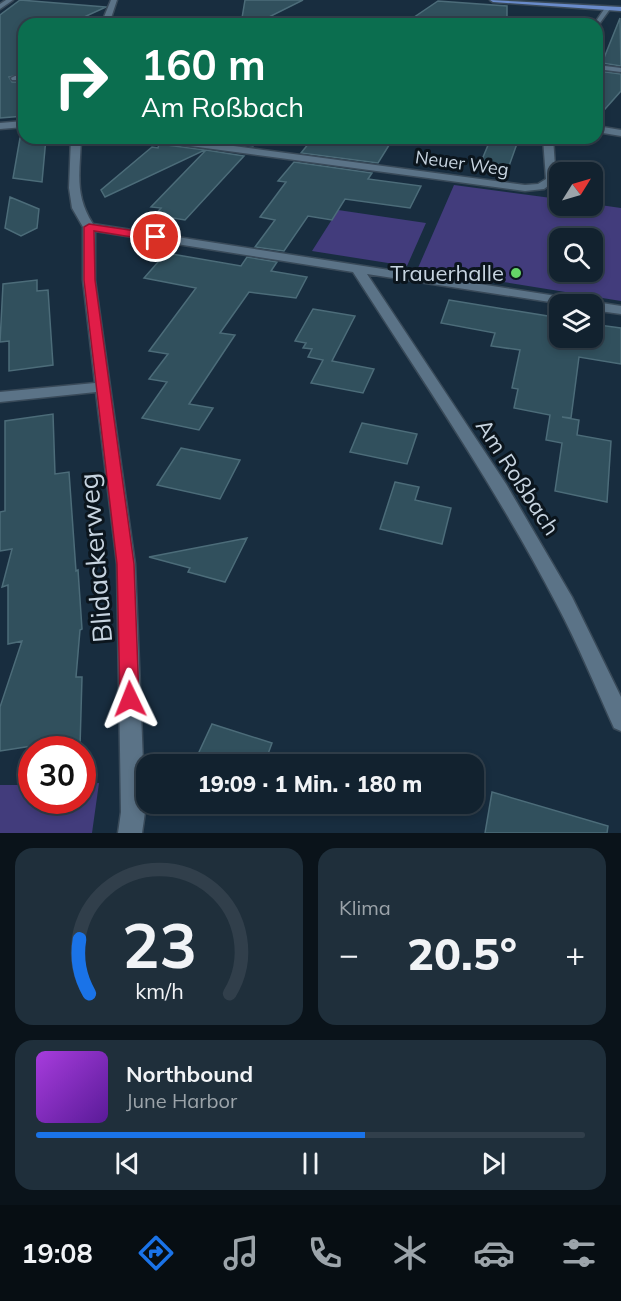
<!DOCTYPE html>
<html lang="de">
<meta charset="utf-8">
<style>
:root{--surface:#12222f;--page:#1f2f3b;--text:#f1f3f6;--muted:#9ca4aa;--line:#313f4b;--accent:#1a73e8}
body{margin:0;font-family:Mulish,sans-serif;background:var(--page);color:var(--text);height:100vh;display:flex;flex-direction:column;font-size:22px;white-space:nowrap}
*{box-sizing:border-box;margin:0}
p{font-size:20px;color:var(--muted)}
.icon{flex:none;width:33px;height:33px;fill:none;stroke:currentColor;stroke-width:2;stroke-linecap:round;stroke-linejoin:round}
.map{position:relative;height:833px;overflow:hidden}
.side{display:flex;flex-direction:column;gap:15px;padding:15px;background:#0a131a;flex:1}
.side>*{flex:none}
.top-card{position:absolute;left:18px;top:18px;width:585px;height:126px;border-radius:18px;box-shadow:0 3px 9px #0003,0 0 0 2px var(--line);background:#0b6e4f;color:#fff;overflow:hidden}
.needle{width:39px;rotate:53deg}
.tools{position:absolute;left:549px;top:162px;display:grid;gap:12px}
.tools a{display:grid;place-items:center;width:54px;height:54px;border-radius:12px;background:var(--surface);box-shadow:0 3px 9px #0003,0 0 0 2px var(--line);font-size:30px}
.speed{position:absolute;left:18px;top:736px;display:flex;gap:12px;font-size:30px;font-weight:700;text-align:center}
.speed>*{display:grid;place-content:center;width:78px;height:78px;border-radius:50%;background:var(--surface);box-shadow:0 3px 9px #0003,0 0 0 2px var(--line);line-height:1}
.speed .limit{border:9px solid #d22;background:#fff;color:#111}
.pin{position:absolute;display:grid;place-items:center;width:51px;height:51px;color:#fff;margin:-26px;border:3px solid #fff;border-radius:50%;box-shadow:0 2px 6px #0007}
.me{position:absolute;width:66px;margin:-33px;rotate:358deg;stroke-linejoin:round;filter:drop-shadow(0 0 4px #0008)}
.turn{display:flex;align-items:center;gap:21px;height:126px;padding:0 24px;font-size:27px}
.turn .icon{width:78px;height:78px;stroke-width:2.5}
.turn b{display:block;font-size:42px;line-height:51px}
.big{font-size:45px;font-weight:800;line-height:1.1}
.side .tile{flex:1;display:flex;flex-direction:column;justify-content:center;gap:9px;min-width:0;padding:0 21px;border-radius:18px;background:var(--page)}
.side .dial{align-items:center;gap:0}
.dial svg{height:156px;overflow:visible;fill:none;stroke:var(--line);stroke-width:7;stroke-linecap:round;text-anchor:middle}
.dial text{fill:var(--text);stroke:none}
.song{display:flex;align-items:center;gap:18px}
.cover{width:72px;height:72px;border-radius:9px;background:linear-gradient(135deg,hsl(280 70% 55%),hsl(270 70% 35%))}
.played{height:6px;border-radius:3px;background:linear-gradient(90deg,var(--accent) 60%,var(--line) 60%)}
.keys{display:flex;justify-content:space-around;direction:ltr}
.heat{display:flex;justify-content:space-between;align-items:center;font-size:33px;direction:ltr}
.side .tiles{flex:1;display:grid;gap:15px;grid-template-columns:1fr 1fr}
.tile:last-child{grid-column:span 2}
.trip{position:absolute;left:136px;top:754px;width:348px;height:60px;border-radius:18px;background:var(--surface);box-shadow:0 3px 9px #0003,0 0 0 2px var(--line);font-weight:800;line-height:60px;text-align:center}
.dock{display:flex;height:96px;justify-content:space-around;align-items:center;background:#070e13;color:var(--muted)}
.dock .icon{width:42px;height:42px}
.dock .selected{color:var(--accent)}
.dock b{font-size:27px;color:var(--text)}
.map>svg:first-child{display:block}
</style>
<div class="map">
<svg width="621" height="833" viewBox="0 0 621 833">
<rect width="100%" height="100%" fill="#182d3f"/>
<path fill="#423c7c" fill-rule="evenodd" d="M454 185 559 199 560 206 593 204 621 208V301L418 268ZM560 238H592V272H560Z
M338 210 426 223 407 266 312 251Z
M99 783 92 833H0V785H31L32 801H82L83 784Z"/>
<path fill="#31505d" stroke="#4c6c79" stroke-width="1.5" d="M20 0 106 7 69 24H24V74L9 77 12 82H24V116L0 118V15Z
M245 0H303L255 24H241Z
M438 1 507 6V24H404Z
M620 18 621 66 602 63Z
M598 71 621 74V91L597 118Z
M20 138H46L42 182 13 178Z
M191 138H261L253 146Z
M313 138H365L391 142 378 163 301 153Z
M491 138H519L509 166 481 162Z
M159 144 205 150 105 197 101 190 152 147 158 148Z
M206 150 244 156 185 220 155 215 161 208 151 207Z
M294 162 372 173 368 179 421 186 410 208 345 199 332 220 308 216 284 251 255 247 275 220 260 217 286 182 278 181Z
M10 197 39 209 37 228 21 236 5 228Z
M166 253 241 266 247 257 277 262 271 271 307 277 296 298 249 292 220 333 235 335 189 404 213 408 199 430 142 418 167 382 149 379 168 354 149 351 196 288 144 278Z
M37 280V291L48 290 53 365 9 371V341L0 342 3 284Z
M449 300 560 318V338H592V324L621 328V364L579 357 571 418 562 417 579 420 577 435 611 441 607 502 555 491 562 443 546 440 550 415 514 408 518 389 512 388 520 350 491 346 495 333 441 323Z
M313 309 355 316 332 361 374 369 363 393 311 383 323 360 308 357 312 349 303 348 306 343 295 341Z
M53 414 55 474 69 472 76 571 78 570 82 629 80 630 76 677H82L80 747 44 750 45 744 0 751V707L22 641 8 644V585L2 587 12 549 0 551V512L5 511V421Z
M362 423 417 434 407 464 350 452Z
M181 448 240 460 220 499 157 485Z
M395 482 419 487 415 500 451 508 442 544 380 529Z
M247 538 225 582 188 572 190 568 149 557Z
M212 724 272 743 264 765H193Z
M492 792 608 826 607 833H485Z"/>
<g fill="none" stroke-linecap="round" stroke-linejoin="round">
<g stroke="#394a59" stroke-width="3">
<path id="minor" d="M6 0H13L0 9V4Z
M111 0H117L109 24H101Z
M605 8 610 9 597 27V24H594Z
M597 65 621 68V72L597 69Z
M15 76H24V80H12L11 78Z
M24 121V127L0 129V123Z
M597 126 621 130V136L597 132Z
M71 138H81C80 172 74 195 93 224L621 306V314L592 310V304H563L367 274 506 484 572 597 621 697V731L614 728C595 686 578 644 556 603 496 488 423 381 353 272L95 231V280L135 564 145 812 142 833H118L121 812 117 564 96 392 0 402V392L95 383 83 280V227L72 208 69 188Z
M148 138H174L525 185 538 184 546 179 543 138H553L556 180 544 189 525 191 153 141Z"/>
</g>
<g stroke="#394a59" stroke-width="3">
<path id="major" d="M490 0 621 7V11L493 2Z"/>
</g>
<use href="#minor" fill="#5b7387" fill-rule="evenodd"/>
<use href="#major" fill="#698bca" fill-rule="evenodd"/>
</g>
<path fill="#e11d48" stroke="#92132f" stroke-width="1.5" d="M89 224 156 234 161 237 156 241 94 231 95 280 134 564 139 699 136 705 130 708 123 705 120 699 117 564 84 280V227Z"/>
<circle fill="#65d467" stroke="#0b151d" stroke-width="2" cx="516" cy="273" r="6"/>
<g text-anchor="middle" dominant-baseline="central" stroke-width="6" stroke-linejoin="round" paint-order="stroke">
<g font-size="18" fill="#c7d4e0" stroke="#0b151d">
<text transform="translate(462 163) rotate(8)">Neuer Weg</text>
</g>
<g font-size="22" fill="#c7d4e0" stroke="#0b151d" text-anchor="end">
<text x="504" y="273">Trauerhalle</text>
</g>
<g font-size="22" fill="#c7d4e0" stroke="#0b151d">
<text transform="translate(518 477) rotate(57)">Am Roßbach</text>
</g>
<g font-size="27" fill="#c7d4e0" stroke="#0b151d">
<text transform="translate(95 558) rotate(-95)">Blidackerweg</text>
</g>
</g>
</svg>
<div class="tools">
<a><svg class="needle" viewBox="-14 -14 28 28"><path d="M0-13l5 13h-10z" fill="#e53935"/><path d="M0 13l5-13h-10z" fill="#9ca4aa"/></svg></a>
<a><svg class="icon" aria-label="search" viewBox="0 0 24 24"><circle cx="10" cy="10" r="6"/><path d="M15 15l6 6"/></svg></a>
<a><svg class="icon" aria-label="layers" viewBox="0 0 24 24"><path d="M12 4l9 5-9 5-9-5zM3 14l9 5 9-5"/></svg></a>
</div>
<div class="speed"><div class="limit">30</div></div>
<div class="pin" style="left:156px;top:237px;background:#d93025"><svg class="icon" aria-label="arrive" viewBox="0 0 24 24"><path d="M6 21V4h12l-3 4 3 4H6"/></svg></div>
<svg class="me" style="left:130px;top:699px" viewBox="-20 -20 40 40"><path d="M0-17L14 15 0 8-14 15z" fill="#e11d48" stroke="#fff" stroke-width="4"/></svg>
<div class="trip">19:09 · 1 Min. · 180 m</div>
<div class="top-card">
<div class="turn"><svg class="icon" aria-label="right" viewBox="0 0 24 24"><path d="M7 20v-9h11M14 6l5 5-5 5"/></svg><div><b>160 m</b>Am Roßbach</div></div>
</div>
</div>
<section class="side">
<div class="tiles">
<div class="tile dial"><svg viewBox="0 0 100 80">
<path d="M14 69A42 42 0 1 1 86 69"/>
<path d="M14 69A42 42 0 0 1 9 41" stroke="#1a73e8"/>
<text x="50" y="56" font-size="32" font-weight="700">23</text>
<text x="50" y="72" font-size="11">km/h</text>
</svg></div>
<div class="tile"><p>Klima</p>
<div class="heat"><a>−</a><b class="big">20.5°</b><a>+</a></div>
</div>
<div class="tile">
<div class="song"><i class="cover"></i><div><b>Northbound</b><p>June Harbor</p></div></div>
<div class="played"></div>
<div class="keys"><svg class="icon" aria-label="previous" viewBox="0 0 24 24"><path d="M18 5L8 12l10 7zM5 5v14"/></svg><svg class="icon" aria-label="pause" viewBox="0 0 24 24"><path d="M8 5v14M16 5v14"/></svg><svg class="icon" aria-label="next" viewBox="0 0 24 24"><path d="M6 5l10 7-10 7zM19 5v14"/></svg></div>
</div>
</div>
</section>
<nav class="dock">
<b>19:08</b>
<svg class="icon selected" aria-label="directions" viewBox="0 0 24 24"><path d="M12 3l9 9-9 9-9-9zM9 14v-3h6M13 9l2 2-2 2"/></svg>
<svg class="icon" aria-label="music" viewBox="0 0 24 24"><path d="M9 18V5l10-2v13"/><circle cx="6" cy="18" r="3"/><circle cx="16" cy="16" r="3"/></svg>
<svg class="icon" aria-label="phone" viewBox="0 0 24 24"><path d="M5 4h4l2 5-3 2q2 4 5 5l2-3 5 2v4C11 20 4 13 5 4z"/></svg>
<svg class="icon" aria-label="climate" viewBox="0 0 24 24"><path d="M12 3v18M4 7l16 10M4 17L20 7"/></svg>
<svg class="icon" aria-label="car" viewBox="0 0 24 24"><path d="M5 17H2v-5l4-1 3-4h7l3 4 3 1v5h-3M9 17h6M6 11h13"/><circle cx="7" cy="17" r="2"/><circle cx="17" cy="17" r="2"/></svg>
<svg class="icon" aria-label="filters" viewBox="0 0 24 24"><path d="M4 7h16M4 17h16"/><circle cx="9" cy="7" r="2"/><circle cx="15" cy="17" r="2"/></svg>
</nav>
